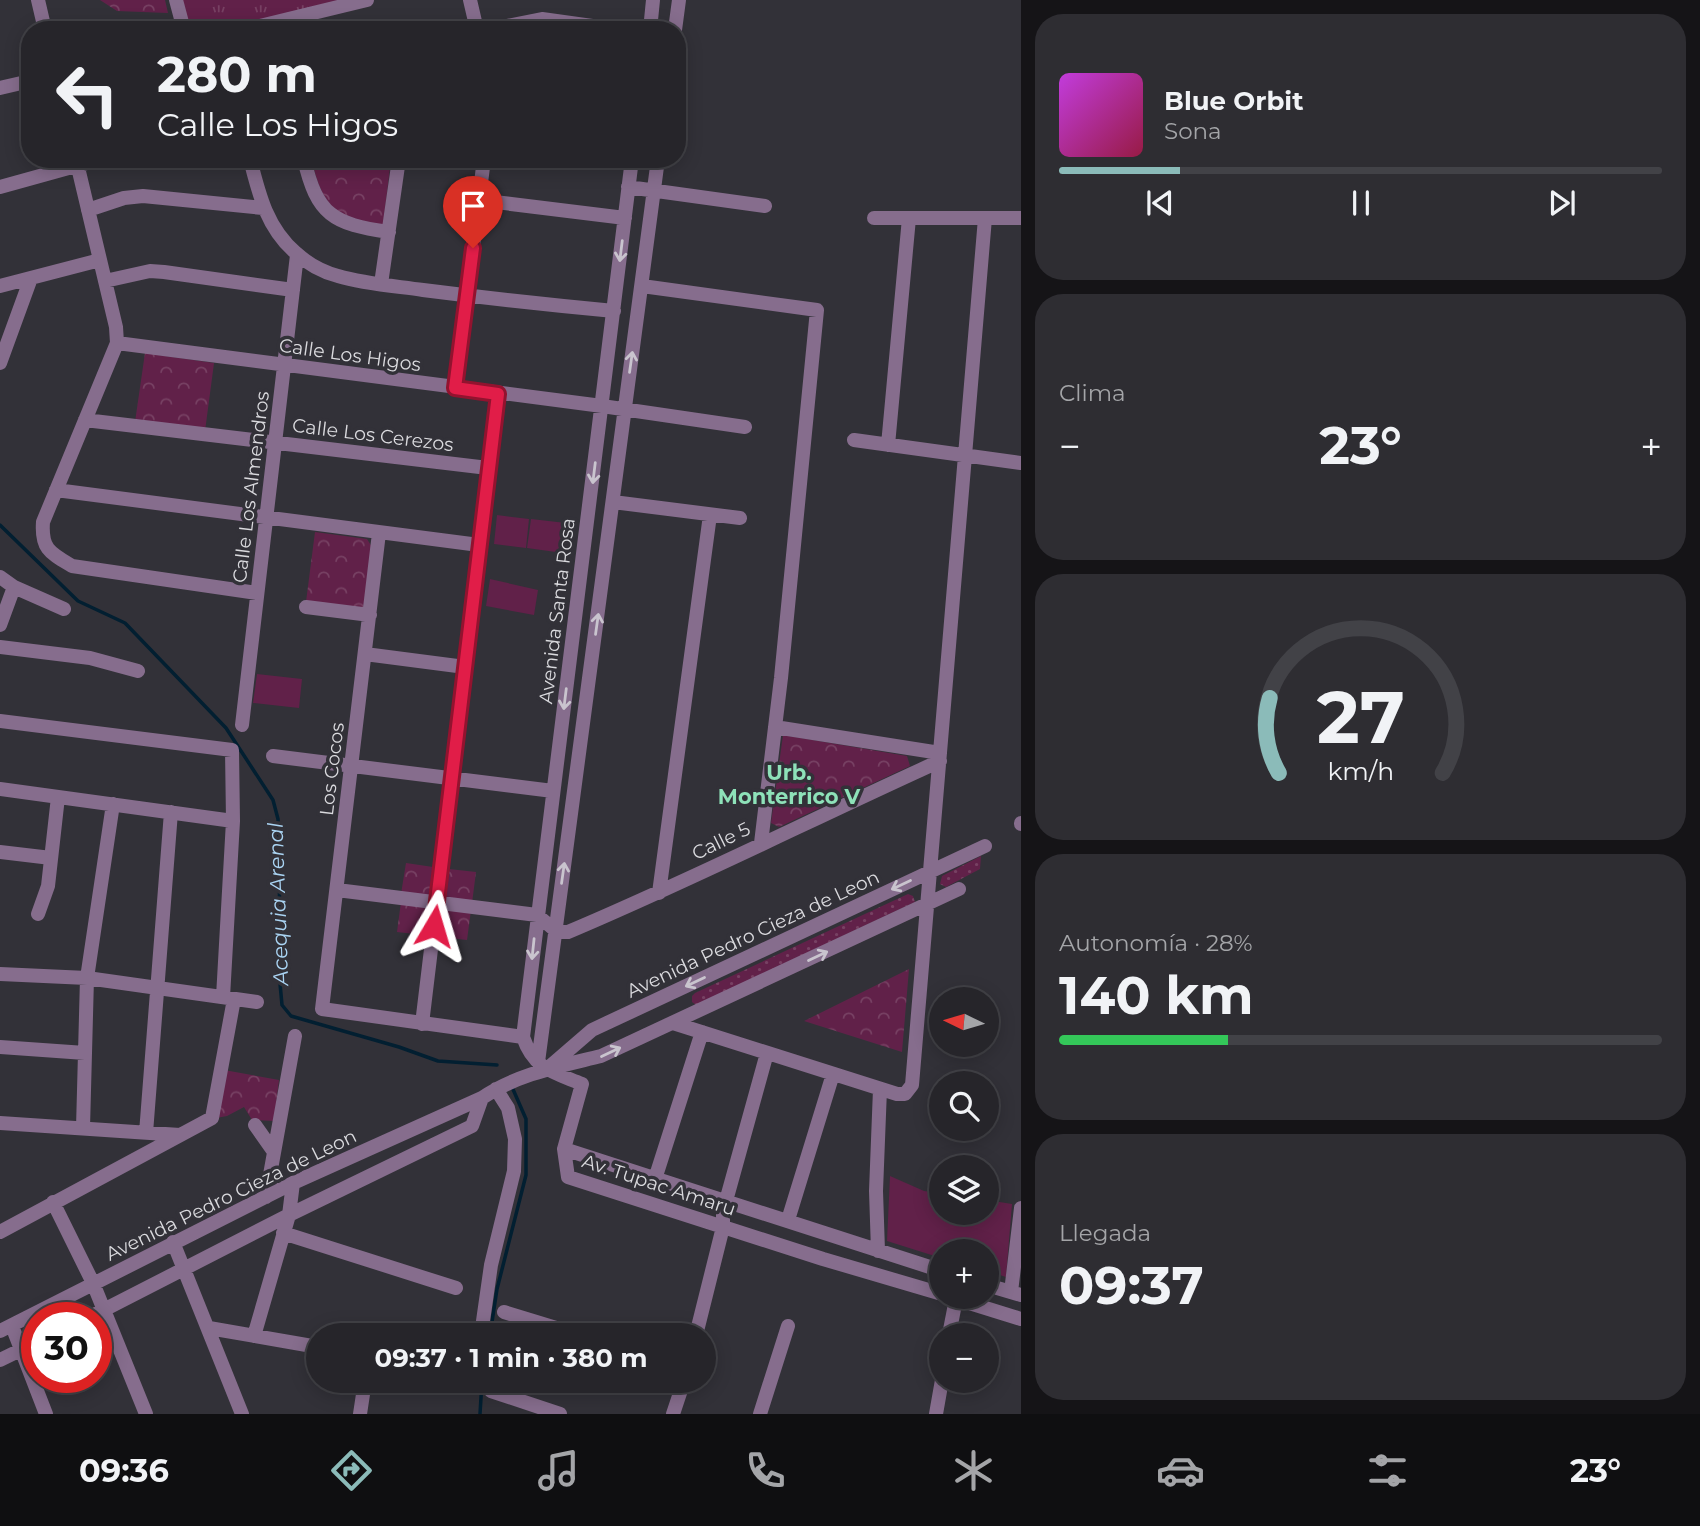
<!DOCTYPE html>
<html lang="es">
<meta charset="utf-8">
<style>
:root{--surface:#26252a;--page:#2e2d32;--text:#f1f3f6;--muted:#a4a5a8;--line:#424247;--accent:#8bbbb9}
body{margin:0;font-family:Montserrat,sans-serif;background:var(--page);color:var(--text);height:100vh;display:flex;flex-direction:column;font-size:26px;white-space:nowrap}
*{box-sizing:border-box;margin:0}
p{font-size:23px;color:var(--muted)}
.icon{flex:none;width:38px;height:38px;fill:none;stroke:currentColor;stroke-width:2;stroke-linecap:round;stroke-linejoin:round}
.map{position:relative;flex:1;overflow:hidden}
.details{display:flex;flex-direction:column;gap:14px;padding:14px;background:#151417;width:679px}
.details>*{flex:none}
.top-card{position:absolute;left:21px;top:21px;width:665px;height:147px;border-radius:28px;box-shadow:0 4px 18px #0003,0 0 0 2px var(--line);background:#26252a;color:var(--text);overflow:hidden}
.needle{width:46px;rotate:275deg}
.buttons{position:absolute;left:929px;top:987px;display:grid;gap:14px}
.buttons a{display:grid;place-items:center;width:70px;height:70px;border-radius:50%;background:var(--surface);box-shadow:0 4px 18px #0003,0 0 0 2px var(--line);font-size:35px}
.speed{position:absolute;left:21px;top:1302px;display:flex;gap:14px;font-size:35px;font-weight:700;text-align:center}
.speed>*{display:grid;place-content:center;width:91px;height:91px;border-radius:50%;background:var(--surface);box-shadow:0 4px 18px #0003,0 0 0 2px var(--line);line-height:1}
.speed .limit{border:10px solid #d22;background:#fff;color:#111}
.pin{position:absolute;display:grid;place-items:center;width:60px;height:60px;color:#fff;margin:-72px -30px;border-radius:50% 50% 50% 0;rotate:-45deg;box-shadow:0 0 7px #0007}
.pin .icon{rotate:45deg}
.me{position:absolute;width:77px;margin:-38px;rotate:7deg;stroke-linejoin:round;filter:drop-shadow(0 0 5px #0008)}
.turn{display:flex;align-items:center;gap:24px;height:147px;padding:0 21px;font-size:32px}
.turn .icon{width:91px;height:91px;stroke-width:2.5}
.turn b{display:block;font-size:49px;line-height:60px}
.big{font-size:52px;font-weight:700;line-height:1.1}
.details .tile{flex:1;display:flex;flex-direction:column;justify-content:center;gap:10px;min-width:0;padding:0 24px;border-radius:28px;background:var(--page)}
.details .dial{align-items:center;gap:0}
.dial svg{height:182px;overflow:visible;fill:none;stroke:var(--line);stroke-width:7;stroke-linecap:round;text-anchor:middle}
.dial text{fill:var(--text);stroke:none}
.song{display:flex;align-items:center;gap:21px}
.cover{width:84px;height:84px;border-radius:10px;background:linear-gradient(135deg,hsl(290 70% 55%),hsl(340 70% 35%))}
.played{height:7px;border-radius:4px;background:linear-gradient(90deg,var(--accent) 20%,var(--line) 20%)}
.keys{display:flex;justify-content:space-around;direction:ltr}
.heat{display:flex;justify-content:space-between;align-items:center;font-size:38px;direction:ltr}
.charge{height:10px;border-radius:5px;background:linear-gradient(90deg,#34c759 28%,var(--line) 0)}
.trip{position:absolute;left:306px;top:1323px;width:410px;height:70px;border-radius:35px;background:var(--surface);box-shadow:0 4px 18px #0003,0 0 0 2px var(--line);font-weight:700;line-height:70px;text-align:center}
.dock{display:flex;height:112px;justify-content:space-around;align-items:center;background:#0f0f11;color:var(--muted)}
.dock .icon{width:49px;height:49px}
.dock .on{color:var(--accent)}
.dock b{font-size:32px;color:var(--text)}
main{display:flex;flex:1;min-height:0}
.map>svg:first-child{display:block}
</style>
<main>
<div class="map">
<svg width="1021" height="1414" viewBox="0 0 1021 1414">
<defs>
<pattern id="grass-tufts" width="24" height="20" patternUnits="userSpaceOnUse" patternTransform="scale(1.75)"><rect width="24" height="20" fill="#612149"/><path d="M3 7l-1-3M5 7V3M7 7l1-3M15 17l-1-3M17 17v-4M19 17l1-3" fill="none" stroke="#774163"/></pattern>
<pattern id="park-crowns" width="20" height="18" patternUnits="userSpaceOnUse" patternTransform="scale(1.75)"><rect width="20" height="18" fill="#612149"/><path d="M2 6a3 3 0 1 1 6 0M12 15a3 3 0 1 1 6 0" fill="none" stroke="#774163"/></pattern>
<pattern id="garden-dots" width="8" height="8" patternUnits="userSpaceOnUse" patternTransform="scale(1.75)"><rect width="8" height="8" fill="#612149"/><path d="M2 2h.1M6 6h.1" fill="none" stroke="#774163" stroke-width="1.8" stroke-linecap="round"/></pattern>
</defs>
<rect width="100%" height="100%" fill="#323138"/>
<path fill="url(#grass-tufts)" d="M181 0H344L225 30H188Z"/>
<path fill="url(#park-crowns)" d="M100 0H165L168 13 117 11Z
M312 159H391L383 226C372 223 360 223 350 219 325 209 316 182 312 159Z
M145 353 214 363 205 431 135 422Z
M315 532 367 539 372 547 363 611 306 602Z
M783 735 907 756 910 766 779 827 771 823Z
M406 863 433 867 430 898 401 894Z
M449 869 476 872 472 903 445 900Z
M401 902 428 906 424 935 397 932Z
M443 907 471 910 467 940 440 937Z
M909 969 902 1052 804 1021Z
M224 1070 279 1080 274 1121 252 1120 244 1107 227 1116 216 1118Z"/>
<path fill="url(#garden-dots)" d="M981 856 980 869 946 887 940 884 942 876Z
M908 894 913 896 915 902 696 1005 692 1002V996L695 993Z"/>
<path fill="#612149" d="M497 515 529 519 526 548 494 544Z
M531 519 566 523 563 553 527 548Z
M490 579 538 590 534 615 486 606Z
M257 674 302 679 299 708 253 703Z
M890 1176 924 1191 941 1193 942 1213H987V1200L1012 1204 1006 1277 987 1271V1251H942L941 1258 887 1241Z"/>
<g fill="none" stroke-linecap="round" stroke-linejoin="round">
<path stroke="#021f31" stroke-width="3.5" d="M0 525 78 601 125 623 226 728 273 800 278 819 280 869 278 962 282 1005 291 1016 399 1047 438 1061 497 1065
M490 1335 497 1289 526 1175V1119L512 1087
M480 1414 482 1381"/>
<path stroke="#866d8d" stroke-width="14" d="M38 0 45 30
M176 0 184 30
M470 0 477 30
M243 30 367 0
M487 30 542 19 621 30
M650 30 653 0
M675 30 679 0
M0 88 30 81
M76 159 116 327 117 343 43 522C41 549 50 553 72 566L257 593
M250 159C259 195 267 228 296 253 308 264 323 272 338 276 365 284 395 286 423 290 486 298 550 305 614 311
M304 159C317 215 333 224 389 232
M632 159 523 1037C534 1069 553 1072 582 1084L564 1149 568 1177 823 1259 942 1294
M0 187 101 159
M628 187 765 206
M479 200 625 218
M88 210 124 198 143 196 263 208
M874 218H1021
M105 281 150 271 164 272 293 290
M381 284 399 159
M0 286 100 260
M642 286 817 310 781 678 761 843
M117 343 602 406 745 427
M0 363 31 278
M455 388 484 159
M85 420 488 468
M854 440 1021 463
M888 445 909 218
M56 490 479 545
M613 502 740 518
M379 533 322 1009 523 1037
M0 577 14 587 64 609
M306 607 370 615
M0 625 14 587
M0 647 90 658 138 671
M365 654 465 667
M0 721 232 750 233 821 223 997
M242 725 297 255
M775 727 940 753
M273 756 553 791
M0 789 233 821
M1021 824V823
M0 852 51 858
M337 890 537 915 556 931 568 932C694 879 816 817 940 761
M659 893 710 515
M38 914 48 886 58 797
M0 974 87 978 257 1002
M673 1023 897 1094H905L912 1085 985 218
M422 1024 498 394
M0 1047 85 1053
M538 1062 658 159
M548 1068 592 1030 985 846
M0 1123 180 1135
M255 1125 274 1152
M83 1128 87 978 113 804
M146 1133 171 812
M564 1149 942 1271
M655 1179 702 1032
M266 1197 295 1036
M53 1202 93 1283 146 1414
M788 1220 833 1074
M0 1232 212 1118 234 999
M283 1233 456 1288
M173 1242 242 1414
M878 1251 876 1191 880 1089
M987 1285 1021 1295
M1011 1292 1021 1208
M950 1297 1021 1319
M504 1312 579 1335
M88 1318 289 1215 472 1126 482 1098
M12 1326 46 1414
M209 1328 318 1347
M0 1331 293 1183 482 1098C517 1074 561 1066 601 1056L959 889
M481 1335 491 1265 514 1171 515 1139 508 1108 496 1089
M696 1335 723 1227V1214L726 1201 767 1053
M949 1335 956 1299
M254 1336 289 1215 293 1183
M0 1360 37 1342
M459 1381 473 1385 474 1381
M491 1391 560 1414
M360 1414 365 1381
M673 1414 684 1381
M760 1414 788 1326
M936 1414 942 1380"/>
</g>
<defs><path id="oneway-shaft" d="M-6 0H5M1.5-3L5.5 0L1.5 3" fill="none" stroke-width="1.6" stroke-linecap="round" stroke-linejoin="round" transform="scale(1.75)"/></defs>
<g stroke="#c9c4ce">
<use href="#oneway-shaft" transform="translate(621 251) rotate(97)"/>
<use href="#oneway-shaft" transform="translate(631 362) rotate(-82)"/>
<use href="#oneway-shaft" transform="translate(594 473) rotate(97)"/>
<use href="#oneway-shaft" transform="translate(597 624) rotate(-82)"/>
<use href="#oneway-shaft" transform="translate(565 699) rotate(97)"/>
<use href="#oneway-shaft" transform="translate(563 873) rotate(-82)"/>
<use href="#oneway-shaft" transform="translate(901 885) rotate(155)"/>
<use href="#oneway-shaft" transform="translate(533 949) rotate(96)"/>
<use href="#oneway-shaft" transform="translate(818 956) rotate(-25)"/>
<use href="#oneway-shaft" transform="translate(695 982) rotate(155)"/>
<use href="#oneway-shaft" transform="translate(611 1052) rotate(-25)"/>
</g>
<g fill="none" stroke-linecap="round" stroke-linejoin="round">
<g stroke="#92132f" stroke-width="18">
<path id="route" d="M434 926 498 394 455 388 473 248"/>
</g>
<use href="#route" stroke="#e11d48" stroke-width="12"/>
</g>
<g text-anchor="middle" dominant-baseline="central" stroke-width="7" stroke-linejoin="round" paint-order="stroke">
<g font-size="19" fill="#dadade" stroke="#323138">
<text transform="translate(350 355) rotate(8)">Calle Los Higos</text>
<text transform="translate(373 435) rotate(7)">Calle Los Cerezos</text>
<text transform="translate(251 487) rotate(-83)">Calle Los Almendros</text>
<text transform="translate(557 611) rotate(-83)">Avenida Santa Rosa</text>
<text transform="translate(332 769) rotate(-83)">Los Cocos</text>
<text transform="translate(721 841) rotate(-26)">Calle 5</text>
<text transform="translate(753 934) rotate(-25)">Avenida Pedro Cieza de Leon</text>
<text transform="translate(659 1185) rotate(18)">Av. Tupac Amaru</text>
<text transform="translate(231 1195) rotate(-26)">Avenida Pedro Cieza de Leon</text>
</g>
<g font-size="21" font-weight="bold" fill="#8ee2b9" stroke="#323138">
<text x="789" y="772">Urb.<tspan x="789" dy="24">Monterrico V</tspan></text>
</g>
<g font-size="21" font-style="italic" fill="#aad4f3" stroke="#323138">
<text transform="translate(278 904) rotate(-92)">Acequia Arenal</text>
</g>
</g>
</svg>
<div class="buttons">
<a><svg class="needle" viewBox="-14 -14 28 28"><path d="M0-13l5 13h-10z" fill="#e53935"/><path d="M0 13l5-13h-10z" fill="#a4a5a8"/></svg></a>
<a><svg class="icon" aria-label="search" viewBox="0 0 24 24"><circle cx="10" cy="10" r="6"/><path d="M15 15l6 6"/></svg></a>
<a><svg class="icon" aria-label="layers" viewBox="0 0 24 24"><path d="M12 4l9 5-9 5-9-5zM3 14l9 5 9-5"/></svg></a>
<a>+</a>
<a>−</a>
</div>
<div class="speed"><div class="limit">30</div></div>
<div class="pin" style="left:473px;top:248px;background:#d93025"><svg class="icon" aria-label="arrive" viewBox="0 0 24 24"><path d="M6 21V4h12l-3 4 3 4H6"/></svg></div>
<svg class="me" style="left:434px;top:926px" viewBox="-20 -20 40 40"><path d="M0-17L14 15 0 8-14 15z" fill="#e11d48" stroke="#fff" stroke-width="4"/></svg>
<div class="trip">09:37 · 1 min · 380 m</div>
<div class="top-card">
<div class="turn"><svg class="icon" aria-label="left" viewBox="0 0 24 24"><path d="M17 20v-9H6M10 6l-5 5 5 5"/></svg><div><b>280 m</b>Calle Los Higos</div></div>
</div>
</div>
<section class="details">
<div class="tile">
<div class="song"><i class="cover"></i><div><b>Blue Orbit</b><p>Sona</p></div></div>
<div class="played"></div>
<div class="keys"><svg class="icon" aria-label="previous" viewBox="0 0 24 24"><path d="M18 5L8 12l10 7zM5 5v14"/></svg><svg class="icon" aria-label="pause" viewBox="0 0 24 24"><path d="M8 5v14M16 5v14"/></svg><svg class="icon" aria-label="next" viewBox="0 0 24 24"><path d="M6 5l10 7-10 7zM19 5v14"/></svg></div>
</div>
<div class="tile"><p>Clima</p>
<div class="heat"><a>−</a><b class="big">23°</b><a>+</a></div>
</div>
<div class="tile dial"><svg viewBox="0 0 100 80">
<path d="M14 69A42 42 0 1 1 86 69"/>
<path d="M14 69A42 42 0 0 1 10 36" stroke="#8bbbb9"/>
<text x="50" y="56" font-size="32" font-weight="700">27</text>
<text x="50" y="72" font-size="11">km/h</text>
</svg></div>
<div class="tile"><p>Autonomía · 28%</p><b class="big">140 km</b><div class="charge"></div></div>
<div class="tile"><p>Llegada</p><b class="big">09:37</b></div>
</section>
</main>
<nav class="dock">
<b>09:36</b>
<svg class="icon on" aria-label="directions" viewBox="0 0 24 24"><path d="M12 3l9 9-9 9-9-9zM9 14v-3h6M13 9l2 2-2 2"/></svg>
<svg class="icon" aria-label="music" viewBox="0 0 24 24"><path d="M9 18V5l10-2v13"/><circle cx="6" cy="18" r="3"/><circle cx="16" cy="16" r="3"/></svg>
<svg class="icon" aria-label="phone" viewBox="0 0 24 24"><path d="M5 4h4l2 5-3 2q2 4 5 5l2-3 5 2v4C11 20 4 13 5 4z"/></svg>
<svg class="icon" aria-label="climate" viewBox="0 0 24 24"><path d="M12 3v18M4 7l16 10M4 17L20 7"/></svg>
<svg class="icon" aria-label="car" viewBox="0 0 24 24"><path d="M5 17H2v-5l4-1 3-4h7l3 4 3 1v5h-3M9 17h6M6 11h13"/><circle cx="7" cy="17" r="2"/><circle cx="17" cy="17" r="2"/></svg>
<svg class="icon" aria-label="filters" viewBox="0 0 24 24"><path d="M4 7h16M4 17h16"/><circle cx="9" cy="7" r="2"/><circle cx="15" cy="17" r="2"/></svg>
<b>23°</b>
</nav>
